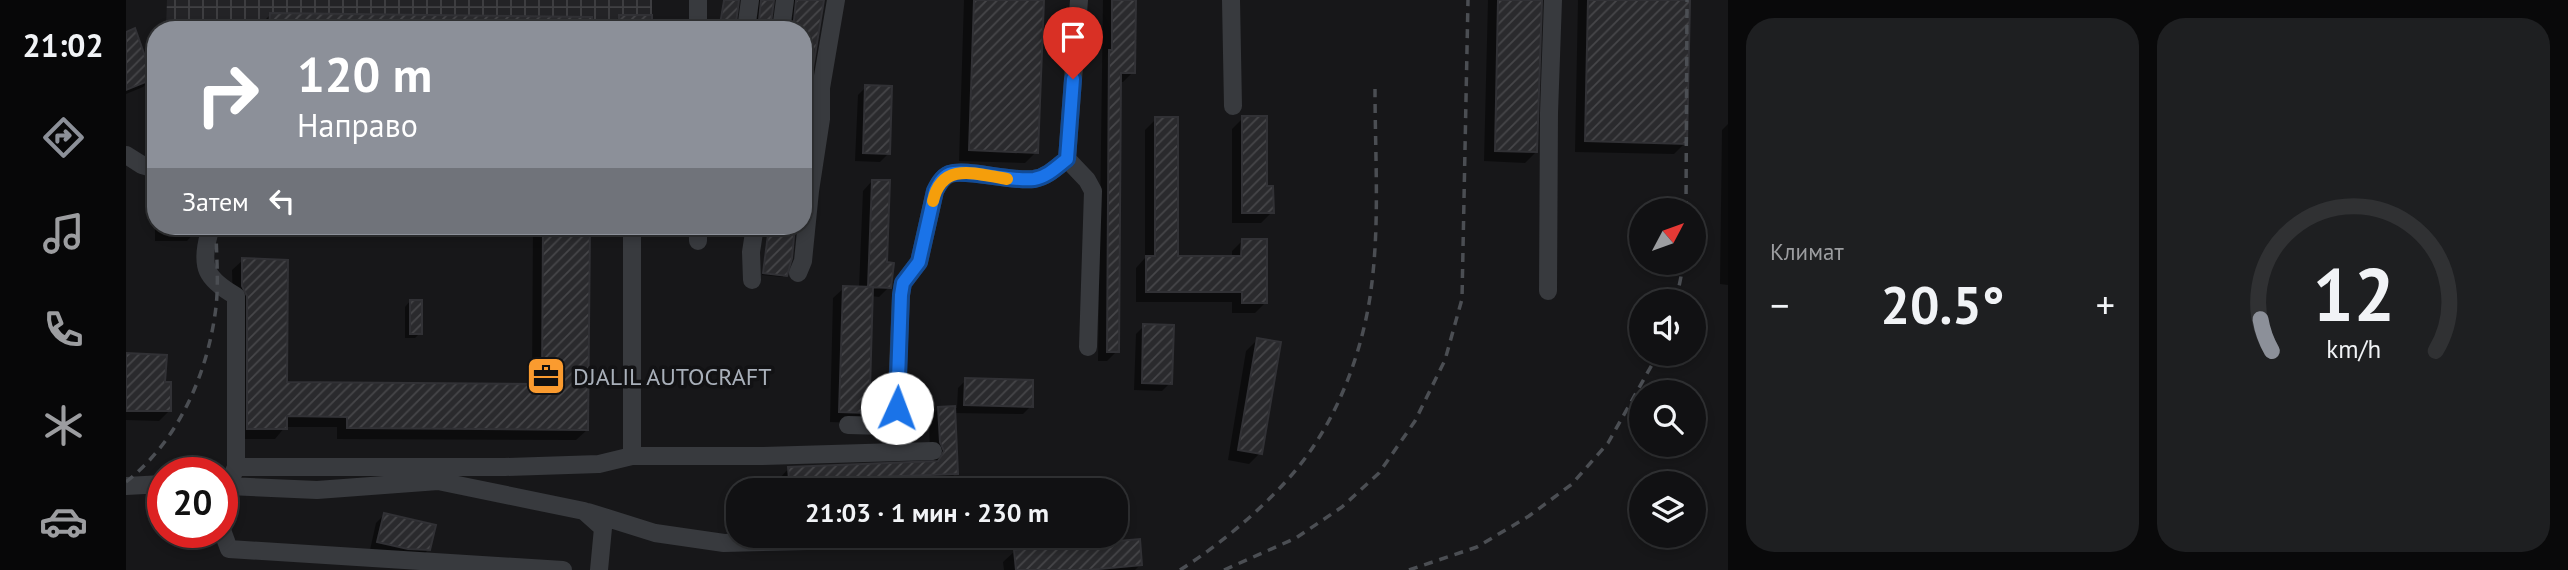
<!DOCTYPE html>
<html lang="ru">
<meta charset="utf-8">
<style>
:root{--surface:#111113;--page:#1e1f21;--text:#f1f3f6;--muted:#9c9da0;--line:#303133;--accent:#8c9099}
body{margin:0;font-family:"PT Sans",sans-serif;background:var(--page);color:var(--text);height:100vh;display:flex;flex-direction:column;font-size:26px;white-space:nowrap}
*{box-sizing:border-box;margin:0}
p{font-size:23px;color:var(--muted)}
.icon{flex:none;width:38px;height:38px;fill:none;stroke:currentColor;stroke-width:2;stroke-linecap:round;stroke-linejoin:round}
.map{position:relative;flex:1;overflow:hidden}
.side{display:flex;flex-direction:column;gap:18px;padding:18px;background:#09090a;width:840px}
.side>*{flex:none}
.top-card{position:absolute;left:21px;top:21px;width:665px;height:214px;border-radius:28px;box-shadow:0 4px 10px #0003,0 0 0 2px var(--line);background:#8c9099;color:#fff;overflow:hidden}
.needle{width:46px;rotate:49deg}
.buttons{position:absolute;left:1503px;top:198px;display:grid;gap:14px}
.buttons a{display:grid;place-items:center;width:77px;height:77px;border-radius:50%;background:var(--surface);box-shadow:0 4px 10px #0003,0 0 0 2px var(--line);font-size:35px}
.speed{position:absolute;left:21px;top:457px;display:flex;gap:14px;font-size:35px;font-weight:700;text-align:center}
.speed>*{display:grid;place-content:center;width:91px;height:91px;border-radius:50%;background:var(--surface);box-shadow:0 4px 10px #0003,0 0 0 2px var(--line);line-height:1}
.speed .limit{border:10px solid #d22;background:#fff;color:#111}
.pin{position:absolute;display:grid;place-items:center;width:60px;height:60px;color:#fff;margin:-72px -30px;border-radius:50% 50% 50% 0;rotate:-45deg;box-shadow:0 0 7px #0007}
.pin .icon{rotate:45deg}
.me{position:absolute;width:77px;margin:-38px;rotate:2deg;stroke-linejoin:round;filter:drop-shadow(0 0 5px #0008)}
.turn{display:flex;align-items:center;gap:24px;height:147px;padding:0 35px;font-size:32px}
.turn .icon{width:91px;height:91px;stroke-width:2.5}
.turn b{display:block;font-size:49px;line-height:60px}
.then{display:flex;align-items:center;height:66px;padding:0 35px;background:#0003;gap:14px;font-size:26px}
.big{font-size:52px;font-weight:700;line-height:1.1}
.side .tile{flex:1;display:flex;flex-direction:column;justify-content:center;gap:10px;min-width:0;padding:0 24px;border-radius:28px;background:var(--page)}
.side .dial{align-items:center;gap:0}
.dial svg{height:182px;overflow:visible;fill:none;stroke:var(--line);stroke-width:7;stroke-linecap:round;text-anchor:middle}
.dial text{fill:var(--text);stroke:none}
.heat{display:flex;justify-content:space-between;align-items:center;font-size:38px;direction:ltr}
.side .tiles{flex:1;display:grid;gap:18px;grid-template-columns:repeat(2,1fr)}
.trip{position:absolute;left:600px;top:478px;width:402px;height:70px;border-radius:28px;background:var(--surface);box-shadow:0 4px 10px #0003,0 0 0 2px var(--line);font-weight:700;line-height:70px;text-align:center}
main{display:flex;flex:1;min-height:0}
.dock{display:flex;flex-direction:column;width:126px;justify-content:space-around;align-items:center;background:#070708;color:var(--muted)}
.dock .icon{width:49px;height:49px}
.dock .current{color:var(--accent)}
.dock b{font-size:32px;color:var(--text)}
.map>svg:first-child{display:block}
</style>
<main>
<nav class="dock">
<b>21:02</b>
<svg class="icon current" aria-label="directions" viewBox="0 0 24 24"><path d="M12 3l9 9-9 9-9-9zM9 14v-3h6M13 9l2 2-2 2"/></svg>
<svg class="icon" aria-label="music" viewBox="0 0 24 24"><path d="M9 18V5l10-2v13"/><circle cx="6" cy="18" r="3"/><circle cx="16" cy="16" r="3"/></svg>
<svg class="icon" aria-label="phone" viewBox="0 0 24 24"><path d="M5 4h4l2 5-3 2q2 4 5 5l2-3 5 2v4C11 20 4 13 5 4z"/></svg>
<svg class="icon" aria-label="climate" viewBox="0 0 24 24"><path d="M12 3v18M4 7l16 10M4 17L20 7"/></svg>
<svg class="icon" aria-label="car" viewBox="0 0 24 24"><path d="M5 17H2v-5l4-1 3-4h7l3 4 3 1v5h-3M9 17h6M6 11h13"/><circle cx="7" cy="17" r="2"/><circle cx="17" cy="17" r="2"/></svg>
</nav>
<div class="map">
<svg width="1602" height="570" viewBox="0 0 1602 570">
<defs>
<pattern id="industrial-grid" width="8" height="8" patternUnits="userSpaceOnUse" patternTransform="scale(1.75)"><rect width="8" height="8" fill="#232326"/><path d="M0 4h8M4 0v8" fill="none" stroke="#404043"/></pattern>
<pattern id="building-hatch" width="6" height="6" patternUnits="userSpaceOnUse" patternTransform="scale(1.75)"><rect width="6" height="6" fill="#2a2a2d"/><path d="M-1 1l2-2M0 6l6-6M5 7l2-2" fill="none" stroke="#464649"/></pattern>
</defs>
<rect width="100%" height="100%" fill="#171719"/>
<path fill="url(#industrial-grid)" d="M41 0H526V30H40Z"/>
<path fill="#0007" d="M597 0H611L607 30H592Z
M633 0H646L642 30H630Z
M668 0H695L682 86V118L677 148V30H665Z
M838 0H916L910 152 899 163 833 161Z
M977 0H1008L1007 72 997 82H994L991 351 981 361H972Z
M1362 0H1414L1410 152 1399 163 1358 161Z
M1452 0H1562L1559 143 1548 154 1449 152Z
M144 15 464 30H133V26Z
M494 16 524 30H482Z
M0 79H25L17 87 0 94Z
M740 87 762 154 754 162 729 161 732 95Z
M1117 118 1146 212 1135 223H1106V129Z
M1030 119 1050 257H1106V251L1116 241 1139 303 1129 313H1106V302H1010V268L1019 258V130Z
M1602 124V285L1594 284 1596 130Z
M746 181 763 287 753 297 745 296 742 391 753 408 743 418 731 423 704 422 707 298 718 288H733L737 191Z
M29 204 30 226H74L61 241H29Z
M407 226H462L461 430 450 440 211 439V427H159L149 439H111L106 270 117 260 160 384 406 386Z
M642 226H667L664 258 657 277 636 275Z
M284 301 294 333 289 338H279V307Z
M1018 326 1044 383 1036 391 1008 390 1010 334Z
M1131 340 1134 453 1123 464 1102 460 1120 351Z
M0 354 38 384 44 410 33 421 0 420Z
M840 380 905 406 897 414 828 413 830 473 820 483 654 489 653 479 663 468 809 463 804 453 803 418 813 408H831L832 388Z
M258 515 303 549 294 558 244 550 250 523Z
M889 551 1014 565 1009 570H878L877 562Z"/>
<path fill="url(#building-hatch)" stroke="#313135" stroke-width="2" d="M598 0H613L609 30H593Z
M635 0H648L644 30H632Z
M670 0H698L684 86V117L677 116V30H667Z
M848 0H918L912 153 843 150Z
M986 0H1010L1009 73H995L993 352H981L983 50H986Z
M1372 0H1416L1411 152 1369 151Z
M1462 0H1564L1561 144 1459 141Z
M144 13 466 17 465 30H143Z
M493 15H526V30H493Z
M9 28 27 79 0 90V32Z
M739 85 766 86 764 154 737 153Z
M1116 116H1141V186H1147L1148 213H1116Z
M1029 117H1052V256H1115L1116 239H1141V303H1116V292H1020V256H1029Z
M746 180H764L761 262 768 263 765 288 742 287Z
M417 226H464L462 430 221 428V417L161 416V429H121V296L116 286V258L162 260 161 382 416 384Z
M643 226H669L666 258 661 276 637 273Z
M717 286 747 287 744 389H755V409L743 408V413L713 412Z
M284 300H296V334H284Z
M1017 324 1048 325 1046 384 1016 383Z
M1131 338 1155 342 1136 454 1112 450Z
M0 353 41 355 39 382H45V411H0Z
M839 378 907 380V407L838 405Z
M829 406 832 474 663 480 662 467 812 461 818 451 814 442 812 407Z
M258 513 310 525 304 550 282 549 251 542Z
M1014 539 1016 565 962 570H890L888 550Z"/>
<g fill="none" stroke-linecap="round" stroke-linejoin="round">
<path stroke="#383a3e" stroke-width="18" d="M953 0 941 159 961 180 967 191 962 347
M1105 0 1107 106
M572 30V0
M620 30 624 0
M655 30 659 0
M0 155 16 165 30 169
M572 226V241
M83 234C74 267 80 279 110 296V467
M672 273 677 261 684 191 695 119V88L710 0
M626 280 625 252 629 226
M1422 291 1423 113 1427 0
M722 425 760 426 770 415 775 295 777 283 793 262 809 191C812 185 816 177 824 174 840 168 884 182 908 179 921 177 931 167 941 159
M506 456H637L807 451
M0 486 37 484
M96 486H102L110 467H379L473 464 506 456V226
M96 494 102 486 191 490 312 481 458 511 477 528 473 570
M462 512 529 533 598 543 681 541
M96 530 103 549 437 570"/>
<path stroke="#4b4e53" stroke-width="3.5" stroke-dasharray="9 7" stroke-linecap="butt" d="M1560 210 1561 0
M1550 301 1558 262
M0 482C53 440 82 373 90 307 93 281 90 252 90 226
M1054 570C1100 541 1159 491 1189 444 1218 400 1238 343 1245 290 1254 224 1249 155 1249 89
M1098 570 1170 538 1216 507 1253 473 1289 421 1319 360 1336 299 1342 0
M1283 570 1351 547 1403 516 1446 484 1482 443 1532 354"/>
</g>
<g fill="none" stroke-linecap="round" stroke-linejoin="round">
<g stroke="#114b97" stroke-width="18">
<path id="route" d="M771 408 775 295 777 283 793 262 809 191C812 185 816 177 823 174 840 168 884 182 908 179 921 177 931 167 941 159L947 79"/>
</g>
<use href="#route" stroke="#1a73e8" stroke-width="12"/>
<path stroke="#f59e0b" stroke-width="12" d="M807 201C816 161 850 174 881 179"/>
</g>
<defs>
<g id="office-square" transform="scale(2.0125)"><rect x="-9" y="-9" width="18" height="18" rx="4" fill="#fa9b2f" stroke="#121214"/><path d="M-6-3h4V-5.5h4V-3h4V5H-6ZM-1-4.5V-3h2v-1.5ZM-6 0V1H6V0Z" fill="#111"/></g>
</defs>
<g fill-rule="evenodd">
<use href="#office-square" x="420" y="376"/>
</g>
<g text-anchor="middle" dominant-baseline="central" stroke-width="7" stroke-linejoin="round" paint-order="stroke">
<g font-size="24" fill="#a9b0ba" stroke="#121214" text-anchor="start">
<text x="447" y="376">DJALIL AUTOCRAFT</text>
</g>
</g>
</svg>
<div class="buttons">
<a><svg class="needle" viewBox="-14 -14 28 28"><path d="M0-13l5 13h-10z" fill="#e53935"/><path d="M0 13l5-13h-10z" fill="#9c9da0"/></svg></a>
<a><svg class="icon" aria-label="sound" viewBox="0 0 24 24"><path d="M4 9h4l5-4v14l-5-4H4zM17 9q2 3 0 6"/></svg></a>
<a><svg class="icon" aria-label="search" viewBox="0 0 24 24"><circle cx="10" cy="10" r="6"/><path d="M15 15l6 6"/></svg></a>
<a><svg class="icon" aria-label="layers" viewBox="0 0 24 24"><path d="M12 4l9 5-9 5-9-5zM3 14l9 5 9-5"/></svg></a>
</div>
<div class="speed"><div class="limit">20</div></div>
<div class="pin" style="left:947px;top:79px;background:#d93025"><svg class="icon" aria-label="arrive" viewBox="0 0 24 24"><path d="M6 21V4h12l-3 4 3 4H6"/></svg></div>
<svg class="me" style="left:771px;top:408px" viewBox="-20 -20 40 40"><circle r="19" fill="#fff"/><path d="M0-13L10 11 0 6-10 11z" fill="#1a73e8"/></svg>
<div class="trip">21:03 · 1 мин · 230 m</div>
<div class="top-card">
<div class="turn"><svg class="icon" aria-label="right" viewBox="0 0 24 24"><path d="M7 20v-9h11M14 6l5 5-5 5"/></svg><div><b>120 m</b>Направо</div></div>
<div class="then">Затем<svg class="icon" aria-label="left" viewBox="0 0 24 24"><path d="M17 20v-9H6M10 6l-5 5 5 5"/></svg></div>
</div>
</div>
<section class="side">
<div class="tiles">
<div class="tile"><p>Климат</p>
<div class="heat"><a>−</a><b class="big">20.5°</b><a>+</a></div>
</div>
<div class="tile dial"><svg viewBox="0 0 100 80">
<path d="M14 69A42 42 0 1 1 86 69"/>
<path d="M14 69A42 42 0 0 1 9 55" stroke="#8c9099"/>
<text x="50" y="56" font-size="32" font-weight="700">12</text>
<text x="50" y="72" font-size="11">km/h</text>
</svg></div>
</div>
</section>
</main>
